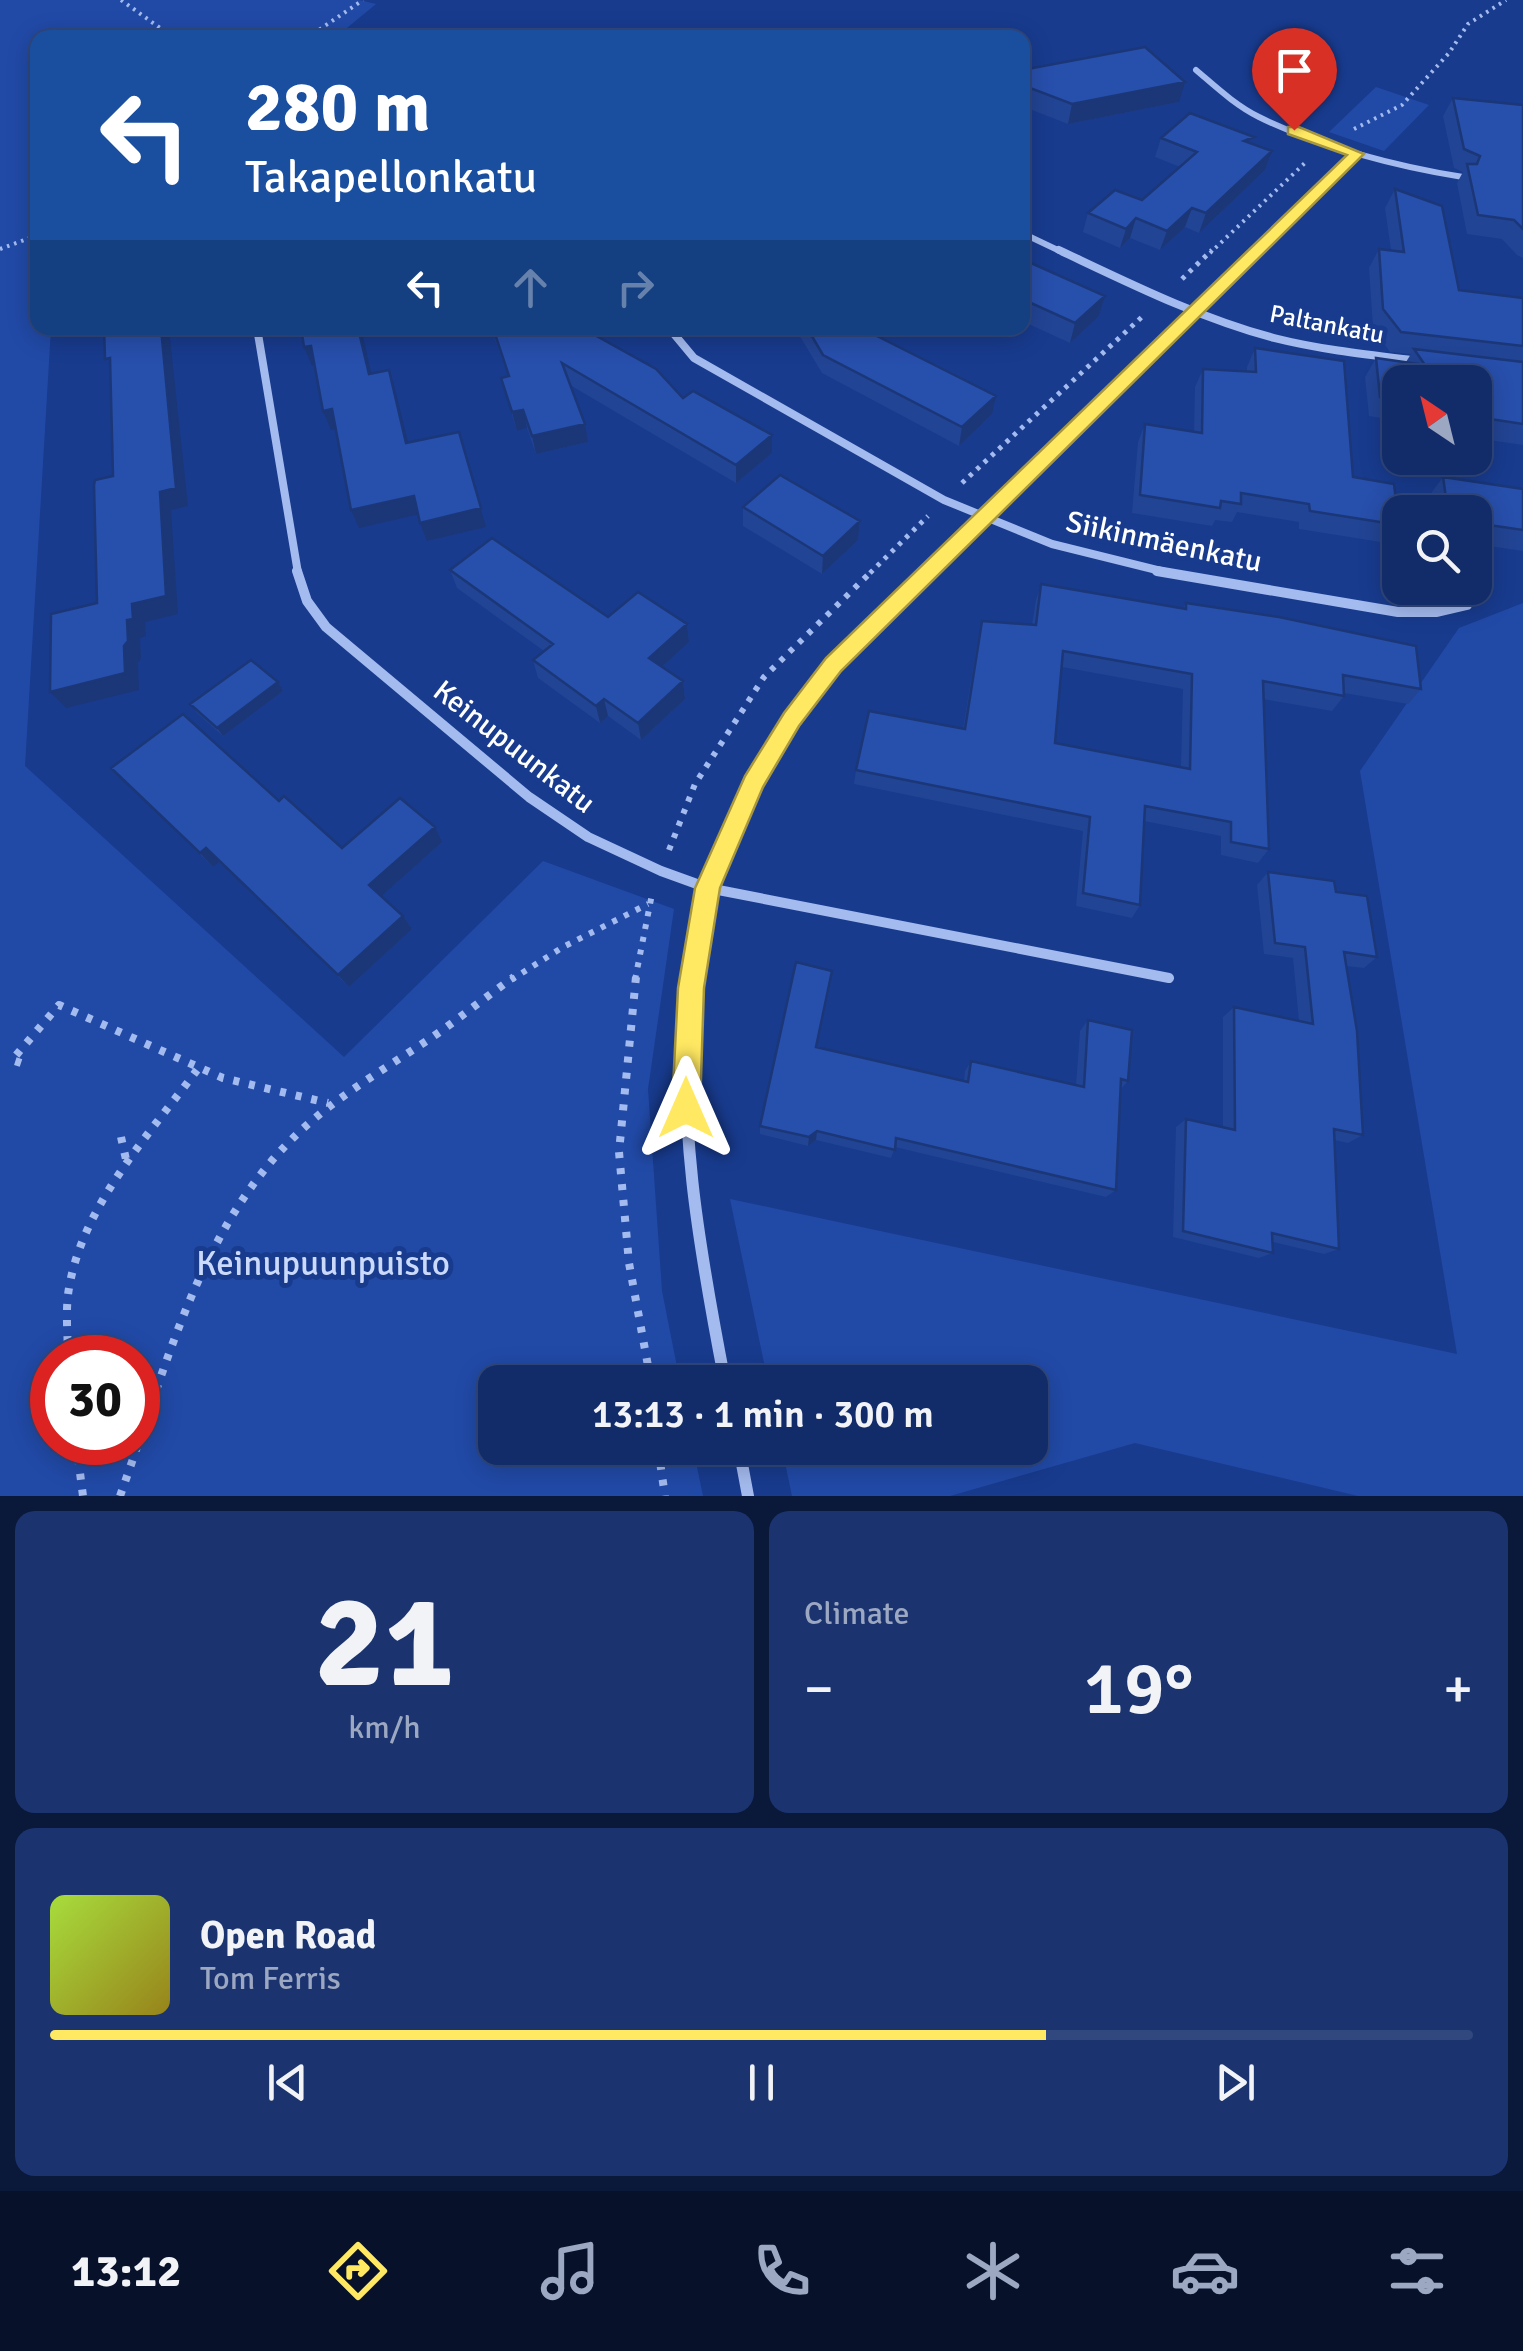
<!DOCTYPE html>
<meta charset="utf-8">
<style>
:root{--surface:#122c6a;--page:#1b3470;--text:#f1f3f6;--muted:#9ca7c1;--line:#31487e;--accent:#ffe862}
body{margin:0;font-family:Signika,sans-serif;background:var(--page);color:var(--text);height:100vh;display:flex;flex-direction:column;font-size:38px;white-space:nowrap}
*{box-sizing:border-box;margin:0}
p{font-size:32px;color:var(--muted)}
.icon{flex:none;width:55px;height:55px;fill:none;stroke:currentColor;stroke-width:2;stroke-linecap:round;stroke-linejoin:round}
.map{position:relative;height:1496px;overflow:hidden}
.side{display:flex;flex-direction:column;gap:15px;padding:15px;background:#0a183a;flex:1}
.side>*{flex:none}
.banner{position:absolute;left:30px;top:30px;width:1000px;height:305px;border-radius:20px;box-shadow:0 5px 25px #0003,0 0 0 2px var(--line);background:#1a4fa0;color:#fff;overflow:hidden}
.needle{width:65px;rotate:325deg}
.fabs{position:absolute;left:1382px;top:365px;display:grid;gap:20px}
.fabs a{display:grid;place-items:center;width:110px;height:110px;border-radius:20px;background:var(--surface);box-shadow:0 5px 25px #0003,0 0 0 2px var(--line);font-size:50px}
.speed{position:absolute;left:30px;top:1335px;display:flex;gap:20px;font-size:50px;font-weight:700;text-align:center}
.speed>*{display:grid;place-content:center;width:130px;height:130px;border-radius:50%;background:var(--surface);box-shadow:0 5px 25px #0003,0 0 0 2px var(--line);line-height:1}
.speed .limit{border:15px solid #d22;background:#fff;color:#111}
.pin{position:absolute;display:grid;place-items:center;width:85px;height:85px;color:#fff;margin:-102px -42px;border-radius:50% 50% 50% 0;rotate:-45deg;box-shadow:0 0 10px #0007}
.pin .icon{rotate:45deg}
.me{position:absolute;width:110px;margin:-55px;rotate:0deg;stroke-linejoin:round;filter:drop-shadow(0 0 8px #0008)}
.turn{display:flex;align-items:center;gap:35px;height:210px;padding:0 50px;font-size:45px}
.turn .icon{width:130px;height:130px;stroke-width:2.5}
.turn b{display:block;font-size:70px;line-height:85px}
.lanes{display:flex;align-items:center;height:95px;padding:0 50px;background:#0003;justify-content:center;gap:50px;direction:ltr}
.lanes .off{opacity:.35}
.big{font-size:75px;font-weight:600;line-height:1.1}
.side .widget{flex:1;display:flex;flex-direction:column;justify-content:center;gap:15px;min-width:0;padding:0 35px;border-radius:20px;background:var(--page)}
.side .dial{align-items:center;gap:0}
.dial b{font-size:130px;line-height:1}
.song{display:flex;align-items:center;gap:30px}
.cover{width:120px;height:120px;border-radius:15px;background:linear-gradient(135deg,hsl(80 70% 55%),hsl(50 70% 35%))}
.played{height:10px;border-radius:5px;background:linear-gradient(90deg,var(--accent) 70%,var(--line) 70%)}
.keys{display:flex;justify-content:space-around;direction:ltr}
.heat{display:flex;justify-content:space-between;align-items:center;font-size:55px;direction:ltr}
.side .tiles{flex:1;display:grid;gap:15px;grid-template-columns:1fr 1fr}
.widget:last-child{grid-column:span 2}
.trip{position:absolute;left:478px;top:1365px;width:570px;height:100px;border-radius:20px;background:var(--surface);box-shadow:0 5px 25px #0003,0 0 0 2px var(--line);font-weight:600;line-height:100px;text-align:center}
.menu{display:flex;height:160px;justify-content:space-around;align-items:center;background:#07122a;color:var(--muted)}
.menu .icon{width:70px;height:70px}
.menu .selected{color:var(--accent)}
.menu b{font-size:45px;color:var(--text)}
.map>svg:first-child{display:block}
</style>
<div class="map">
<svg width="1523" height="1496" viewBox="0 0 1523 1496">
<rect width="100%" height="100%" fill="#183b8e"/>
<path fill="#214aa7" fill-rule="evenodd" d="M0 0H359L376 4 336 37 38 38V328H51L25 766 344 1057 543 861 674 909 648 1089 662 1291 680 1382H495V1448H693L703 1496H0ZM52 1358H138V1442H52Z
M1376 87 1429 105 1384 151 1329 132Z
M1523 603V1496H1358L1135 1443 950 1496H792L782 1448H1030V1382H768L730 1199 1457 1354 1360 771 1459 628Z"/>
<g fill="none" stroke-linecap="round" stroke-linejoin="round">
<path stroke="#a4bbef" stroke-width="4" stroke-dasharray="2.5 5" stroke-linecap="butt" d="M121 0 174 38
M307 38 363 0
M1354 129 1402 105 1449 53 1468 24 1506 0
M0 249 38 235
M1210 253 1307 161"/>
<path stroke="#a4bbef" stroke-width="5" stroke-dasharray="4 6" stroke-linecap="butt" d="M1182 279 1212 250
M962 483 1144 315
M870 573 928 516"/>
<path stroke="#a4bbef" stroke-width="6" stroke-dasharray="5 8" stroke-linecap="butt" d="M669 850 695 784 764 677 872 571
M511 980 563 947 648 904
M635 980 652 894"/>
<path stroke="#a4bbef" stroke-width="8" stroke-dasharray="6 10" stroke-linecap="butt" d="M636 977 619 1152 629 1263 651 1382
M21 1063 12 1060 59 1005 223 1078 328 1103
M121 1137 127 1164
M68 1358C68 1335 65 1311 69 1288 83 1205 148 1136 197 1070
M76 1442 83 1496
M658 1448 665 1496
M120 1496C164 1374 197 1234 291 1140 333 1098 385 1069 434 1036 461 1017 487 996 514 977"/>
<path stroke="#a4bbef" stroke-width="6" d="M1196 70C1216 87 1235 105 1259 117 1317 146 1399 167 1463 177
M1022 233 1064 253
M1256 253 1357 154"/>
<path stroke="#a4bbef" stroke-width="8" d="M1059 250C1129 283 1199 318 1274 338 1322 350 1370 355 1419 361
M257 328 298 573
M669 328 694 358 944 500 1052 544 1169 573
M928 573 1258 250"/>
<path stroke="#a4bbef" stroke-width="10" d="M297 571 307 601 326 627 529 797 588 837 661 871 708 888 1169 978
M1157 571 1398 612H1437L1467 605
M691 980C704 866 759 757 832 668 860 633 898 602 931 571"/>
<path stroke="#a4bbef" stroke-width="12" d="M691 977C675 1114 699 1248 725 1382
M739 1448 748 1496"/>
</g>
<path fill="#224494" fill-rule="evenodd" d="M1264 57 1320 100 1292 106 1257 76Z
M1022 70 1179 102 1068 124 1022 106Z
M1453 98 1523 105V258L1517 255 1502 239 1467 234 1457 183 1463 172 1454 168 1443 116Z
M1161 138 1252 144 1272 151 1265 170 1199 233 1185 227 1160 250 1130 238 1120 248 1083 232 1088 213 1142 200 1180 167 1155 157Z
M1395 189 1459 290 1523 298V445L1475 438V382H1400V421L1369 416 1365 377 1376 358 1406 362 1411 354 1390 352 1373 328 1369 268 1379 249 1391 250 1385 208Z
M1022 259 1105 296 1099 316 1070 343 1022 321Z
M491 328H582L683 398 772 435V453L736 483 570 385 588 442 536 454 527 428 517 431 501 378 508 376Z
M795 328H882L880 337 992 414 959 446 822 373Z
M1255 348 1353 477 1399 525 1387 543 1299 529V522L1237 512 1232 522 1215 520 1212 526 1132 513 1138 442 1145 424 1194 432 1195 387 1203 369 1247 371V367Z
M1443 477 1523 489V551L1475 544V512H1432L1429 496Z
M743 507 860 521 858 540 822 574 743 526Z
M450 570 608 617 687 624 689 642 662 667 683 681 685 699 641 740 608 716 600 723 538 678 533 660 544 651 457 588Z
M1041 584 1183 608 1186 603 1421 689 1408 704 1344 693V696L1332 711 1263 699 1269 849 1258 863 1221 855V836L1144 821 1140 905 1132 918 1076 906 1083 831 854 784 856 770 963 729 978 638 982 621 1032 625 1036 600ZM1062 667 1183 689 1181 767 1055 743Z
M278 682 283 691 223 736 197 713 190 704Z
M111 768 279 801 342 848 442 842 381 896 403 916 412 929 349 987 219 862 213 867Z
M1268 872 1336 892 1377 957 1364 968 1346 966 1363 1135 1348 1143 1334 1140 1339 1249 1324 1254 1273 1242V1253L1259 1258 1173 1237 1176 1127 1186 1119 1223 1127V1017L1234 1007 1299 1021 1293 958 1264 954 1257 885Z
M831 982 817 1047 964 1081 965 1071 971 1061 1076 1085 1080 1031 1088 1020 1128 1081 1121 1089 1116 1190 1106 1197 895 1147 891 1158 816 1140 808 1146 760 1134V1126Z"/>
<path fill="#1b3778" d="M1328 81 1320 100 1292 106 1300 87Z
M1185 82 1179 102 1068 124 1072 104Z
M1272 151 1265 170 1199 233 1206 213Z
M1192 208 1185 227 1160 250 1167 231Z
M1136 218 1130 238 1120 248 1126 229Z
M1105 296 1099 316 1070 343 1075 323Z
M161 328H169V329L188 506 171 510 178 614 145 622 146 636 140 638 141 658 138 663 139 690 66 708 50 692 124 646 127 620 132 604Z
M358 328H361L376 393 369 374Z
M872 328H882L881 337 866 350 867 331Z
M311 346 319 364 312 366 304 347Z
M389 370 395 389 413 462 406 443Z
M996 396 992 414 959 446 962 427Z
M332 409 340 428 331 430 323 411Z
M523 410 527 428 517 431 512 412Z
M585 424 588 442 536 454 532 436Z
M459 432 486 527 427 541 420 523Z
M772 435V453L736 483V465Z
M414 496 420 514 359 528 351 510Z
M860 521 858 540 822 574 823 556Z
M687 624 689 642 652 676 649 658Z
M683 681 685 699 641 740 638 723Z
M278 682 283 691 223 736 217 728Z
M604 699 608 716 600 723 596 706Z
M435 827 442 842 378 899 369 885Z
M206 848 219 862 213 867 200 853Z
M403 916 412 929 349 987 338 975Z
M817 1131 816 1140 808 1146 809 1137Z"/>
<path fill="#274fac" stroke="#1b3778" stroke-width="2.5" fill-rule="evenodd" d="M1307 39 1328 81 1300 87 1264 57Z
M1145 47 1185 82 1072 104 1022 85V70Z
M1453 98 1523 105V229L1514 220 1478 215 1467 164H1477L1480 156 1464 149Z
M1190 113 1254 137 1244 141 1272 151 1206 213 1192 208 1167 231 1136 218 1126 229 1088 213 1115 190 1142 200 1197 152 1161 138Z
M1395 189 1442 206 1459 290 1523 298V346L1401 332 1383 309 1379 249 1404 252Z
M1022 259 1105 296 1075 323 1022 299Z
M104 328H161L176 488 160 492 166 596 132 604 133 619 127 620 128 641 124 646 125 673 50 692 51 614 97 603 94 485 95 480 113 476 110 358 105 359Z
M301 328H358L369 374 389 370 406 443 459 432 481 508 420 523 414 496 351 510 332 409 323 411 311 346 304 347Z
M493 328H582L656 369 683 398 693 391 772 435 736 465 562 363 585 424 532 436 523 410 512 412 501 378 509 376Z
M807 328H872L867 331 996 396 962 427 823 355Z
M1255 348 1344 361 1353 477 1394 484 1399 525 1310 511 1309 504 1241 493V504L1221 501 1220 508 1140 495 1145 424 1202 433 1203 369 1256 372Z
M1414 349 1523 362V424L1477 417 1475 411V382H1400V400L1380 397 1376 358 1425 365Z
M780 475 860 521 823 556 743 507Z
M1443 477 1523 489V530L1475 523V512H1448Z
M492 538 608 617 638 592 687 624 649 658 683 681 638 723 604 699 596 706 533 660 553 644 450 570Z
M1041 584 1186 609V603L1279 617 1416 646 1421 689 1343 675 1344 696 1263 681 1269 849 1231 842V822L1145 806 1140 905 1083 893 1090 817 856 770 869 711 965 729 982 621 1036 625ZM1063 651 1192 674 1190 769 1055 743Z
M251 660 278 682 217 728 190 704Z
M183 714 279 801 284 796 342 848 400 798 435 827 369 885 403 916 338 975 206 848 200 853 111 768Z
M1268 872 1334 881 1336 892 1367 896 1377 957 1344 952 1357 1031 1363 1135 1334 1129 1339 1249 1272 1233 1273 1253 1183 1231 1186 1119 1235 1130 1234 1007 1313 1024 1305 947 1275 943Z
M796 962 832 971 816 1047 968 1082 971 1061 1084 1087 1088 1020 1132 1030 1128 1081 1121 1079 1116 1190 896 1138 895 1150 817 1131 809 1137 760 1126Z"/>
<path fill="#ffe862" stroke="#a69740" stroke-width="2.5" d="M1288 127H1299L1364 154 841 671 799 726 763 787 720 888 704 988 700 1108 696 1118 686 1122 676 1118 672 1108 678 988 695 888 745 776 784 713 826 658 1347 155 1288 134Z"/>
<g text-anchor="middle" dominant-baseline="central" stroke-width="10" stroke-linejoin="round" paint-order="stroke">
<g font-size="25" fill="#fff" stroke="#183b8e">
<text transform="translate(1327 324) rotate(11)">Paltankatu</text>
</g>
<g font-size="30" fill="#fff" stroke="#183b8e">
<text transform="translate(1164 542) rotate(12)">Siikinmäenkatu</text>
<text transform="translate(514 747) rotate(38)">Keinupuunkatu</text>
</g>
<g font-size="35" fill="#cbdafb" stroke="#183b8e">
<text x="323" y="1263">Keinupuunpuisto</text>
</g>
</g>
</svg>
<div class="fabs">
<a><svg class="needle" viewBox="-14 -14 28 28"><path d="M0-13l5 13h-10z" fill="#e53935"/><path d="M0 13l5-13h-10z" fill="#9ca7c1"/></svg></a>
<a><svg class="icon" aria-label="search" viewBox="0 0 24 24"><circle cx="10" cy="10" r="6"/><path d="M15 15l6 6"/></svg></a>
</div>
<div class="speed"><div class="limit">30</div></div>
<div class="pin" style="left:1294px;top:130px;background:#d93025"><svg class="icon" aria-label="arrive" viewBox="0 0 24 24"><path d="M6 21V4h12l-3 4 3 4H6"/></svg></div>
<svg class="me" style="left:686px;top:1108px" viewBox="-20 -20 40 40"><path d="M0-17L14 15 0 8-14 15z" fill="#ffe862" stroke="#fff" stroke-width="4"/></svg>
<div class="trip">13:13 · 1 min · 300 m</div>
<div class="banner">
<div class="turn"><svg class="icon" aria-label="left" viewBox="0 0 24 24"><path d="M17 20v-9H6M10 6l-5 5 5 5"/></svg><div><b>280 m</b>Takapellonkatu</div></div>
<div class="lanes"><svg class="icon" aria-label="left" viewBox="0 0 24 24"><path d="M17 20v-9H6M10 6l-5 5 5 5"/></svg><svg class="icon off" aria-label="ahead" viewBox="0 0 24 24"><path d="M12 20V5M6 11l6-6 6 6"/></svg><svg class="icon off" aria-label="right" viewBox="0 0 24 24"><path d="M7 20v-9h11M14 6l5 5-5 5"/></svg></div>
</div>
</div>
<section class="side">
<div class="tiles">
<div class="widget dial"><b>21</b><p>km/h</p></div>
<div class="widget"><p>Climate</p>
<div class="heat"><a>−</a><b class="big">19°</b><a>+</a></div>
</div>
<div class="widget">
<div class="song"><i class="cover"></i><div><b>Open Road</b><p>Tom Ferris</p></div></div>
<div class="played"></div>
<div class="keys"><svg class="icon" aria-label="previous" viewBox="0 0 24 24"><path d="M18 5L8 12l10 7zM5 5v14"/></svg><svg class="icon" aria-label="pause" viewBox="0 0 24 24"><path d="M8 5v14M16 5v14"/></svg><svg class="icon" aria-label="next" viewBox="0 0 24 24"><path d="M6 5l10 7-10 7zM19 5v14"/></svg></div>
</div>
</div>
</section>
<nav class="menu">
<b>13:12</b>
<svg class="icon selected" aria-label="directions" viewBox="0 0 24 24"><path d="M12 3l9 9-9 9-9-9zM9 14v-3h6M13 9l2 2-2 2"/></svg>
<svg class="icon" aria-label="music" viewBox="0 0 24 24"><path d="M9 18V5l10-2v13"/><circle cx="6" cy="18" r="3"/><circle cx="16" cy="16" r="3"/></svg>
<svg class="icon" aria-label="phone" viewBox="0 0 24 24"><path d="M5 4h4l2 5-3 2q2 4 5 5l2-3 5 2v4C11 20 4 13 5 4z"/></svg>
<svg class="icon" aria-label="climate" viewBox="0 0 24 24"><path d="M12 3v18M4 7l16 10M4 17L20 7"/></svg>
<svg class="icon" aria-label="car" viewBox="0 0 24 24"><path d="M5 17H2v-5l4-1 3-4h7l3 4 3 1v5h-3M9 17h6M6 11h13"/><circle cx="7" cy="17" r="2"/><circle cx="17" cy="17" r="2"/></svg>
<svg class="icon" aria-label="filters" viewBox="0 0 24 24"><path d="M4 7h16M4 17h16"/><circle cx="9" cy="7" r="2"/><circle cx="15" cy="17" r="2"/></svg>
</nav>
